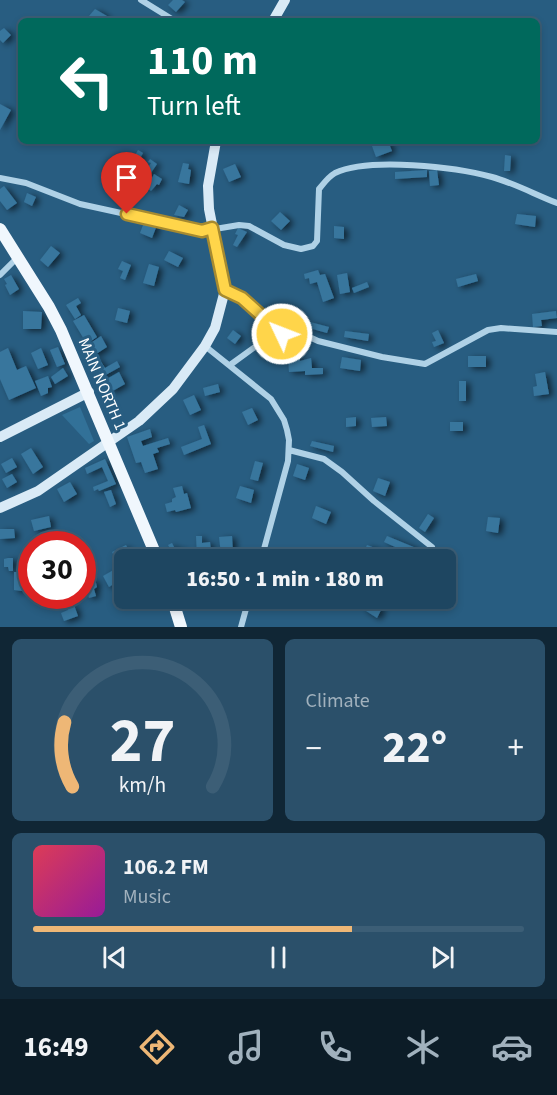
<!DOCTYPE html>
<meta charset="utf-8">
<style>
:root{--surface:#1e4661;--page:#2b506a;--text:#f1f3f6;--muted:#a1b1bd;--line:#3c5e76;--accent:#eeb776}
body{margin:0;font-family:"Source Sans 3",sans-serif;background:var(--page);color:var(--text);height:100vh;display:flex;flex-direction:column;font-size:22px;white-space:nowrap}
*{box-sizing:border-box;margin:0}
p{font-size:20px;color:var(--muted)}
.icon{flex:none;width:33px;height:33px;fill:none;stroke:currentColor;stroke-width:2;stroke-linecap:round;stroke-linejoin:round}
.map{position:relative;height:627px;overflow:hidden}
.details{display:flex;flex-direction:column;gap:12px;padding:12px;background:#102635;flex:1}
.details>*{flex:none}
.hud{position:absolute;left:18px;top:18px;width:522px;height:126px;border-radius:9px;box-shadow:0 3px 9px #0003,0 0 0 2px var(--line);background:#00695c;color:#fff;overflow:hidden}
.speed{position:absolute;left:18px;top:531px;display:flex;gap:12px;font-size:30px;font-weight:700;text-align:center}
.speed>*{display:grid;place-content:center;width:78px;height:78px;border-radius:50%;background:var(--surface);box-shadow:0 3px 9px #0003,0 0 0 2px var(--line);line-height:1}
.speed .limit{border:9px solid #d22;background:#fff;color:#111}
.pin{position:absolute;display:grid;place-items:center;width:51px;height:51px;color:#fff;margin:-62px -26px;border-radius:50% 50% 50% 0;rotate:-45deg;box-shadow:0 0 6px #0007}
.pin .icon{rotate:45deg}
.me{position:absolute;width:66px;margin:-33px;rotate:313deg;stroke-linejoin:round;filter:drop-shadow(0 0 4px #0008)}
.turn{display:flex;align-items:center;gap:21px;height:126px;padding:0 30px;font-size:27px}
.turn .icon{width:78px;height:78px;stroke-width:2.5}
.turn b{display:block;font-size:42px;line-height:51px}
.big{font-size:45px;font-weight:800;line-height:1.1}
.details .tile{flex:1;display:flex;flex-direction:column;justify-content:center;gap:9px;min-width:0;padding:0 21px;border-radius:9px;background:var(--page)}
.details .dial{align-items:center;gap:0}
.dial svg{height:156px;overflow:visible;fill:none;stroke:var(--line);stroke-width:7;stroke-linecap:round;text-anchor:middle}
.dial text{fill:var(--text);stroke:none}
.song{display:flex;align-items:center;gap:18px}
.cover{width:72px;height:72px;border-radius:9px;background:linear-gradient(135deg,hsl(350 70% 55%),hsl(300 70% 35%))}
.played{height:6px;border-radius:3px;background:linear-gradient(90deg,var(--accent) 65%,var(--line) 65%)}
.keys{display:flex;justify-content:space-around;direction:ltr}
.heat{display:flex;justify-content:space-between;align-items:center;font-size:33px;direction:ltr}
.details .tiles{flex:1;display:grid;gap:12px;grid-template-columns:1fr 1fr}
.tile:last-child{grid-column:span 2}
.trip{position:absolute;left:114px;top:549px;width:342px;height:60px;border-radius:9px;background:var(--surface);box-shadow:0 3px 9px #0003,0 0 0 2px var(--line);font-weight:800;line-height:60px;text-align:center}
.menu{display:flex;height:96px;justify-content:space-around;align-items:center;background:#0c1c27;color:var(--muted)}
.menu .icon{width:42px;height:42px}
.menu .on{color:var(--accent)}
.menu b{font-size:27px;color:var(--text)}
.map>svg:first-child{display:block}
</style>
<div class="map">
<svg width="557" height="627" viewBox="0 0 557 627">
<defs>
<filter id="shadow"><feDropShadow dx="4" dy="2" stdDeviation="3" flood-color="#0009"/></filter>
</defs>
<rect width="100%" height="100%" fill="#285d81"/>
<path fill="#327198" d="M80 407 94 441 89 444 62 415Z"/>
<path fill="#38769d" filter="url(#shadow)" d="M173 0H182L185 2 176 12 168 5Z
M95 9 107 16 102 21H95L89 16Z
M4 28 11 35 3 43 0 40V31Z
M0 104 11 110 0 130Z
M388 141 392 151 376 157 372 146Z
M138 150 143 153 134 169 129 166Z
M505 155 511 156 510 171H504Z
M150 159 157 164 142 186 138 183 151 163 148 162Z
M183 163 189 164 188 169 191 170 189 184 178 182Z
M235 164 241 177 229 182 223 169Z
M427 170V177L395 179V172Z
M437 170 439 185 430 186 429 171Z
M154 174 162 179 159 185 157 184 151 191 147 188Z
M4 186 17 203 7 210 0 201V189Z
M27 193 36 197 32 206 24 202Z
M179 205 188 210 184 217 174 215Z
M280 212 290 221 281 230 271 221Z
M517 214 536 216 535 227 515 224Z
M145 220 157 225 152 238 140 233Z
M334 226 344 227V239L334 238Z
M238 228 247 232 237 247 233 245 238 235 235 234Z
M51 246 60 253 48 267 40 260Z
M169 251 183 258 178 267 164 260Z
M122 261 131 265 125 280 120 278 123 271 118 269Z
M149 264 159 267 154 286 143 283Z
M318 270 320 275 325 274 334 298 323 302 317 282 310 284 309 278 305 279 304 274Z
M347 273 350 292 340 294 337 275Z
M476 274 478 281 458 287 456 279Z
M11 275 19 289 10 295 5 285 7 284 4 279Z
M367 282 369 287 354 293 352 288Z
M78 298 81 303 76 306 81 315 75 319 66 305Z
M118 308 130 311 127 323 115 320Z
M23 311 42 312 41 329H23Z
M556 311 557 318 541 320 542 326 533 327 532 314Z
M84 315 97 337 87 344 73 321Z
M310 322 329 327 327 333 309 328Z
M233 330 241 336 235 344 227 338Z
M438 330 444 343 434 347 432 342 436 341 432 333Z
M345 331 369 334 368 341 344 337Z
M101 336 107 347 93 356 86 346Z
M58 347 65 364 57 367 50 350Z
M8 348 17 370 26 366 36 388 9 400 0 379V352Z
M41 348 48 365 38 369 31 353Z
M468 356H486V367H468Z
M98 357 105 368 117 361 120 367 102 377 92 361Z
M300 357V361L311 358 312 368H323V374L305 375V371L289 372 288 358Z
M342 357 361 360 360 371 340 368Z
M63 368 68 376 55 384 51 377Z
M119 372 125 384 111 392 105 380Z
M545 372 549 394 534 396 533 387 537 386 535 374Z
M48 376 52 387 48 388V393L41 396 35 381Z
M459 381H466V401H459Z
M218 384 220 392 205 396 203 388Z
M194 395 201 410 190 415 183 400Z
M252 408 258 420 248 425 242 412Z
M356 417V426L346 427V418Z
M386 417 387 426 372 427 371 418Z
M450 422H463V431H450Z
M204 425 211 444 184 455 181 447 202 439 198 427Z
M150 429 152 437 141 441 143 446 168 438 170 444 157 448 159 452 153 454 158 469 145 473 141 462 136 463 127 437Z
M312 441 334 446 333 452 310 446Z
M31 448 43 467 33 474 21 454Z
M12 458 17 467 6 473 1 464Z
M105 459 116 484 99 491 98 489 94 491 93 487 108 481 102 467 87 474 85 468Z
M255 461 263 463 258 481 250 479Z
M297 464 309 468 305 480 293 476Z
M12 474 17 482 7 488 2 479Z
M378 478 390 482 385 496 373 491Z
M70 482 77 494 64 502 57 489Z
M182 486 184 494 187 493 191 508 176 512 175 510 167 512 165 504 172 502V499L176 497 173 488Z
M240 486 254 490 251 503 236 498Z
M111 490 116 504 110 507 104 492Z
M316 506 331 512 326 524 312 518Z
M428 514 434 518 425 532 419 528Z
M49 516 51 527 34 531 31 520Z
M488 517 500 518 498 533 486 531Z
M0 529H14L15 538 0 539Z
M196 536H202V543L210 542 211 551 202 552V556H197Z
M232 536 233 553 221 554 219 537Z
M387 536 416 548 413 555 384 542Z
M172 543 175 549 181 547 184 555 176 558 168 545Z
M126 545 128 549 115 558 112 552Z
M367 545 404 559V560H377L363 554Z
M8 558H13V571H9L8 567H4V559Z
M117 568 123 578 109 587 103 576Z
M14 572H22V591L14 590Z
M95 579 97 587 94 589 96 596 89 598 84 583Z
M365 604 375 608 377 605 382 608 377 618 363 609Z
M74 605 78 616 64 621 61 613 68 610 67 607Z"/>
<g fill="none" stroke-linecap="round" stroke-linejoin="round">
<path stroke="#afd1e6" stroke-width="6" d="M141 0 175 21
M0 178 26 183 80 204 203 231 239 225 249 226 284 245 301 249 313 246 317 241 319 189C324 183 328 177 335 173 369 157 456 167 492 177 514 183 536 195 557 203
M0 275 18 257
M225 290 242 298 282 334
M205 346 271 399 284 420 287 430 289 440 288 461 261 560
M230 365 263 341 273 336 291 333 303 334 318 341 382 357 425 364 488 330 501 328 557 332
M289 450 324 459 342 472 374 501 432 547
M241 627 249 598"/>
<path stroke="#d9eaf6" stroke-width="10" d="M273 21 285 0
M0 437 89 392
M0 508 38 491 139 421 173 389 205 346 215 328 225 290 209 209 208 186 216 141"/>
<path stroke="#f0f7fd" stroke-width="12" d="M0 229 49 307 61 330 158 560
M172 598 181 627"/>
</g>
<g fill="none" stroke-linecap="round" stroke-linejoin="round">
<g stroke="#a68a30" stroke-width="15">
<path id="route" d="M127 214 202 231 212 228 225 290 242 298 282 334"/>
</g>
<use href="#route" stroke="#ffd54a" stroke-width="10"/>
</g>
<g text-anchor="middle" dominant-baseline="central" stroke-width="6" stroke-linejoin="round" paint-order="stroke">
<g font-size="16" fill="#fff" stroke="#285d81">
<text transform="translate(102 384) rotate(67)">MAIN NORTH 1</text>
</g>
</g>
</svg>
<div class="speed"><div class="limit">30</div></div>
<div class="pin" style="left:127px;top:214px;background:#d93025"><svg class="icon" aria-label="arrive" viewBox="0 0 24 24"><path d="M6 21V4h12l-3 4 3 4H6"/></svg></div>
<svg class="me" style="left:282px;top:334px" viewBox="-20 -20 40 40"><circle r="17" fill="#ffd54a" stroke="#fff" stroke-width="3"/><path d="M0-11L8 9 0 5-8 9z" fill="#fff"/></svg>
<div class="trip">16:50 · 1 min · 180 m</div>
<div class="hud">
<div class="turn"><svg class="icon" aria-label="left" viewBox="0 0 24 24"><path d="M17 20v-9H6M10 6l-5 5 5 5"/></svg><div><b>110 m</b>Turn left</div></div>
</div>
</div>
<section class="details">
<div class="tiles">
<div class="tile dial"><svg viewBox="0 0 100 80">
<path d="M14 69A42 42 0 1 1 86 69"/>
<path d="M14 69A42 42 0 0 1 10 36" stroke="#eeb776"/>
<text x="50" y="56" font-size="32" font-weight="700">27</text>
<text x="50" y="72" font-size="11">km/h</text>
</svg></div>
<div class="tile"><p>Climate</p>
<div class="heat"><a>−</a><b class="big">22°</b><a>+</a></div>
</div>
<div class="tile">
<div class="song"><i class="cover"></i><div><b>106.2 FM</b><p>Music</p></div></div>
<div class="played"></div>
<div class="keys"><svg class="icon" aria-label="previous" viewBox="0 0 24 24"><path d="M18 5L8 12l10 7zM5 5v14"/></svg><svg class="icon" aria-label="pause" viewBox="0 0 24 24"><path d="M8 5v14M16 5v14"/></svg><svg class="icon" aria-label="next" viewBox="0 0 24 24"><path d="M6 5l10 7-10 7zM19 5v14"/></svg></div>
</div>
</div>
</section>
<nav class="menu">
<b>16:49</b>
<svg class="icon on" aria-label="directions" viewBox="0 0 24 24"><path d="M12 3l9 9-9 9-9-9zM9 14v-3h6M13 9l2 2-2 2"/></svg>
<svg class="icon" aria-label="music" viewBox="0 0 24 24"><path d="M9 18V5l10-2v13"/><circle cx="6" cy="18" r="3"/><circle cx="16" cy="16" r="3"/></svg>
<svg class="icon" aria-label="phone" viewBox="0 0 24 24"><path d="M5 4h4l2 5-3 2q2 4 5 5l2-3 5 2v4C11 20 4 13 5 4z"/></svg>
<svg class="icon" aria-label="climate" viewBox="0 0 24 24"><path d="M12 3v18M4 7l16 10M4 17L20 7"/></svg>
<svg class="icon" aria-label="car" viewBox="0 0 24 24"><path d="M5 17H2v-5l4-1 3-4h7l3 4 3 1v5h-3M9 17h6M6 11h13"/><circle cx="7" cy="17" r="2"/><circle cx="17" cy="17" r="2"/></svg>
</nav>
